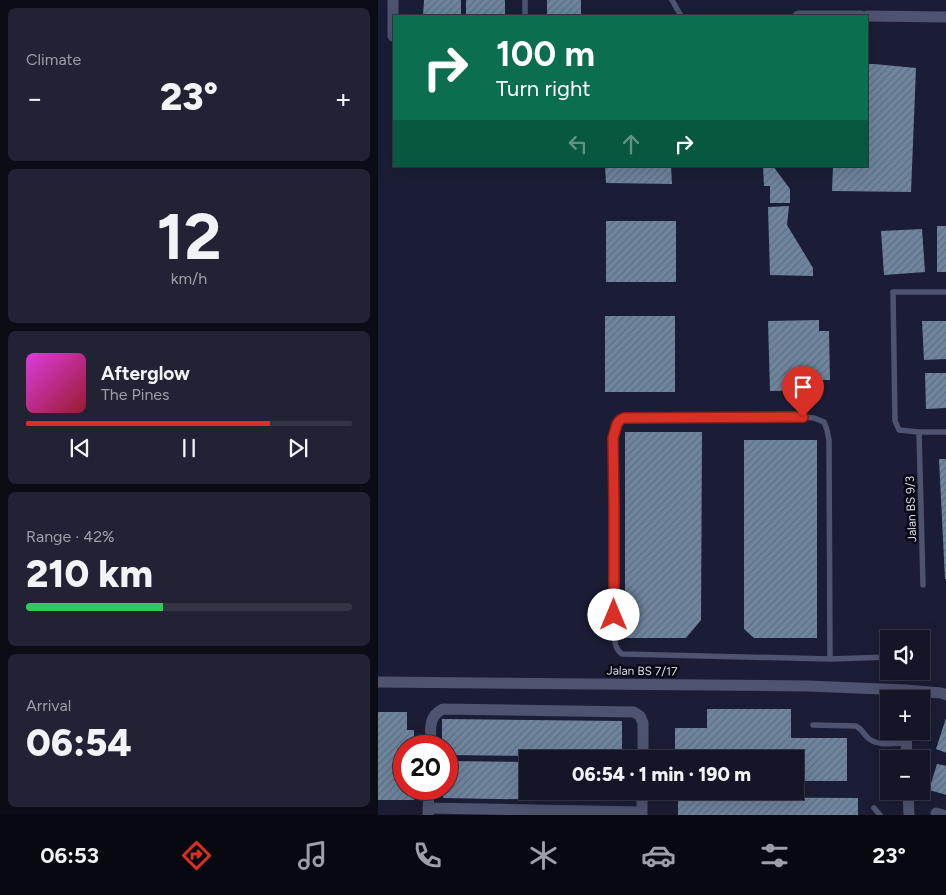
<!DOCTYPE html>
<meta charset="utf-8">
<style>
:root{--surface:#141628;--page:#212334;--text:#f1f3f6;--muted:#9d9fa8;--line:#333545;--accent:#d93025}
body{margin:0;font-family:Figtree,sans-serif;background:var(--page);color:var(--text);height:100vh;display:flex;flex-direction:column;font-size:19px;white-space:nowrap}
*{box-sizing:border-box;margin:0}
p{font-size:16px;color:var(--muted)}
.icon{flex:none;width:28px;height:28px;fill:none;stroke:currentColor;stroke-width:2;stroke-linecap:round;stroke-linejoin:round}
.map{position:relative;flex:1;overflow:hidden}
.panel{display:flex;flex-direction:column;gap:8px;padding:8px;background:#0b0c16;width:378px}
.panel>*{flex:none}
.banner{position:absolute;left:15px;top:15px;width:475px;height:152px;border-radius:0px;box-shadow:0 5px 20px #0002,0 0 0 1px var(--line);background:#0b6e4f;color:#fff;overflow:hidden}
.buttons{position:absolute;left:502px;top:630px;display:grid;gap:10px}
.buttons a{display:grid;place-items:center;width:50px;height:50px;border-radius:0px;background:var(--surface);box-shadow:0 5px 20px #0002,0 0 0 1px var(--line);font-size:25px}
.speed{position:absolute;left:15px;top:735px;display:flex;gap:10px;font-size:25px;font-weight:700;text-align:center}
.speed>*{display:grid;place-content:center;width:65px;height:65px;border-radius:50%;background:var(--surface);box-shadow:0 5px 20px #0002,0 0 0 1px var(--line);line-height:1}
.speed .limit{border:8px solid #d22;background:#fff;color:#111}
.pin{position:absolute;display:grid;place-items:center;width:42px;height:42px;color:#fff;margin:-51px -21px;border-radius:50% 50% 50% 0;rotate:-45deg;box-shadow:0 0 5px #0007}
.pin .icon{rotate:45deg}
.me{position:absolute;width:55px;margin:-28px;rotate:0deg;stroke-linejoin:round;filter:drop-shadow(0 0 4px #0008)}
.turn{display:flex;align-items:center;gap:18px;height:105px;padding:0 20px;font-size:22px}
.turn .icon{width:65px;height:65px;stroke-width:2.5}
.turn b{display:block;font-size:35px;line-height:42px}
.lanes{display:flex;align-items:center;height:48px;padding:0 20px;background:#0003;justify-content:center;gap:25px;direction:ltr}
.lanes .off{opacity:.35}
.big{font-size:38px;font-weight:800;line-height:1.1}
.panel .tile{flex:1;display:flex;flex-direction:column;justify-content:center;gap:8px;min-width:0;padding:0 18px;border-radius:8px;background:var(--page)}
.panel .dial{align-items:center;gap:0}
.dial b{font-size:65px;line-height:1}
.song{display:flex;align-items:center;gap:15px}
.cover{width:60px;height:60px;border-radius:8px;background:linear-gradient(135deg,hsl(300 70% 55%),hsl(350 70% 35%))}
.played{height:5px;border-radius:2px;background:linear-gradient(90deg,var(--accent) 75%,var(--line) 75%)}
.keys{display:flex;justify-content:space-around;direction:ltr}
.heat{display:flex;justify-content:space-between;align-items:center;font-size:28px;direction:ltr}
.charge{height:8px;border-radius:4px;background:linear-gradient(90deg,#34c759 42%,var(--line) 0)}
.trip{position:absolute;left:141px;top:750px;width:285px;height:50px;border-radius:0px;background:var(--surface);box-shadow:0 5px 20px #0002,0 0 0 1px var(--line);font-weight:800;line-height:50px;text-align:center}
.tab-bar{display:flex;height:80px;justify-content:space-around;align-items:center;background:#080910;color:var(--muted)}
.tab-bar .icon{width:35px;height:35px}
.tab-bar .on{color:var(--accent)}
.tab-bar b{font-size:22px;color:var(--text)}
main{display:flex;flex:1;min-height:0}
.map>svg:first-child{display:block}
</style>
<main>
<section class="panel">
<div class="tile"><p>Climate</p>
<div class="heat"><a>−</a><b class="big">23°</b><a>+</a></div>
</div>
<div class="tile dial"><b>12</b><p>km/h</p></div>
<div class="tile">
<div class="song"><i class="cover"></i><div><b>Afterglow</b><p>The Pines</p></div></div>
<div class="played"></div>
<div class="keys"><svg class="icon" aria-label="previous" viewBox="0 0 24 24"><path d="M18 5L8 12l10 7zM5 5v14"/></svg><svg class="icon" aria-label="pause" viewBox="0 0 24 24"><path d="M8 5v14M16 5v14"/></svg><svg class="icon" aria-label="next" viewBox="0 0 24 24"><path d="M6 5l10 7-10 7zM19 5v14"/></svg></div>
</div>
<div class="tile"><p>Range · 42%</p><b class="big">210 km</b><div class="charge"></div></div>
<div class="tile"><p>Arrival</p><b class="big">06:54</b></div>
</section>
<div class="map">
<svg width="569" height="815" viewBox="0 0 569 815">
<defs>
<pattern id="building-hatch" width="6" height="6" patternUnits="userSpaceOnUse" patternTransform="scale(1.25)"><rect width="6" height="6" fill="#6f859e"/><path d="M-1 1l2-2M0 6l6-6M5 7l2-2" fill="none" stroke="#5f6e80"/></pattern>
</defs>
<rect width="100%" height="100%" fill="#1a1d35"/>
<path fill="url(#building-hatch)" d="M46 0H83V16H45Z
M88 0H127V16H88Z
M169 0H203V16H169Z
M489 64H496L538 68 533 192 454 191 455 166H489Z
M227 166H293L294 184 228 183Z
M385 166H395L412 189V203H392V186H386Z
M411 206 409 225 435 268V276L392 275 390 207Z
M228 221H298V282H228Z
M559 226H569V272H559Z
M544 229 547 272 506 275 503 231Z
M227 316H297V392H227Z
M441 320V331H451L452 380H445V390L392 391 390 321Z
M544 321H569V359L546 360Z
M547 373H569V408L548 409Z
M247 432H324L323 620 308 638H247Z
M366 440H439V638H376L366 629Z
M561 459H569V579H567Z
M329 709H413V738H469V781H418V759H297V728H329Z
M0 712H29V730H36V746H26V789H36V800H0Z
M568 718H569V753L558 749Z
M64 719 244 721V757L69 755V746H64Z
M69 761 150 762V791H241V801L65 798V789H69Z
M559 764 569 766V795L551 790Z
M300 797 480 798V815H300Z"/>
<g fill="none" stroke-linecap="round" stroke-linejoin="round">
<path stroke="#4e536f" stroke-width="5.5" d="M147 0V16
M294 0 303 16
M569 292H515L517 421 521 430 541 432H569
M425 417 436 418 446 422 449 430 451 440 452 659 244 654C237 649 237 642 236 634V505L235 438 239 424 242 421 246 418Z
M541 432 545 585
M452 659 511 657
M435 725 478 726C484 729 485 733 489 737 498 747 517 743 528 743
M496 808 502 815"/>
<path stroke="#4e536f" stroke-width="11" d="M420 16H483
M489 16 569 17
M15 36V0
M0 682 430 686 528 690 563 693 569 695
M528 731 529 759
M53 746C53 730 49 717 65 709L256 712 262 716 265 723V759
M530 791 531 815
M50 808 264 812
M558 813 565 815
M50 814 51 789
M264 815V791"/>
</g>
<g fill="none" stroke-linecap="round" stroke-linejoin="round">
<g stroke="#8d1f18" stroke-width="12">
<path id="route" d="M236 615V505L235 438 239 424 242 420 246 418 425 417"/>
</g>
<use href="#route" stroke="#d93025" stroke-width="9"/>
</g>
<g text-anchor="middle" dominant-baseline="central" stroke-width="5" stroke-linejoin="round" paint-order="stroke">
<g font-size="12" fill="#dbdeef" stroke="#070913">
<text transform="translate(533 509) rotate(-92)">Jalan BS 9/3</text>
<text transform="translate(264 671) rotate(1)">Jalan BS 7/17</text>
</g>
</g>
</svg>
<div class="buttons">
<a><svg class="icon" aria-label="sound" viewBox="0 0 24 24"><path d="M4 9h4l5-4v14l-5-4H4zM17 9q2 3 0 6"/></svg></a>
<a>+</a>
<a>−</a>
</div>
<div class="speed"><div class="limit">20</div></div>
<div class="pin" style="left:425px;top:417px;background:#d93025"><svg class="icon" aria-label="arrive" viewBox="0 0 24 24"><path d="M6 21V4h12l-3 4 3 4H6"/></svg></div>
<svg class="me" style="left:236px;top:615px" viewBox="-20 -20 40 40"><circle r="19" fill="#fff"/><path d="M0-13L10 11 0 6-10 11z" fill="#d93025"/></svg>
<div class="trip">06:54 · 1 min · 190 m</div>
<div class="banner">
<div class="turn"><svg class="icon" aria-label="right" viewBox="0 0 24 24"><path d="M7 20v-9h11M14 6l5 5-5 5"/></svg><div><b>100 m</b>Turn right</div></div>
<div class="lanes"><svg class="icon off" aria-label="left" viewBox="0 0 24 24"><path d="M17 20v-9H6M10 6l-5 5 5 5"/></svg><svg class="icon off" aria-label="ahead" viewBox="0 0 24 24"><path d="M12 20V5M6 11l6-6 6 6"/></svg><svg class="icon" aria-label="right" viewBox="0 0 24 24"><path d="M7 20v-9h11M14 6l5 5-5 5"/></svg></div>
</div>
</div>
</main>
<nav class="tab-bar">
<b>06:53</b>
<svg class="icon on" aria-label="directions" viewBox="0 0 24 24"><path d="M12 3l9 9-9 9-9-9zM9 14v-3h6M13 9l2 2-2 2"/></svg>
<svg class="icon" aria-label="music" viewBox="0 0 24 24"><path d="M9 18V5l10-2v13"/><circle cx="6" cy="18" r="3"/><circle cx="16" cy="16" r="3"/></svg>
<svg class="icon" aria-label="phone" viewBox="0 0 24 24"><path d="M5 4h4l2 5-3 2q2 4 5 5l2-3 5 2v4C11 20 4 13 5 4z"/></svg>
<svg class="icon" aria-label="climate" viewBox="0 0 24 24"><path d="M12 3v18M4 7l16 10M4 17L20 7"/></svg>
<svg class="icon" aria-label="car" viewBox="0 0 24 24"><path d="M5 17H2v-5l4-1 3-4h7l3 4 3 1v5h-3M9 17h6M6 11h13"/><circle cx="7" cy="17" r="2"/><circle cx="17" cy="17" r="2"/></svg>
<svg class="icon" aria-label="filters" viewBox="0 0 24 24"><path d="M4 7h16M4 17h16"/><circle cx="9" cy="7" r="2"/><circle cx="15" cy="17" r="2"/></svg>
<b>23°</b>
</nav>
